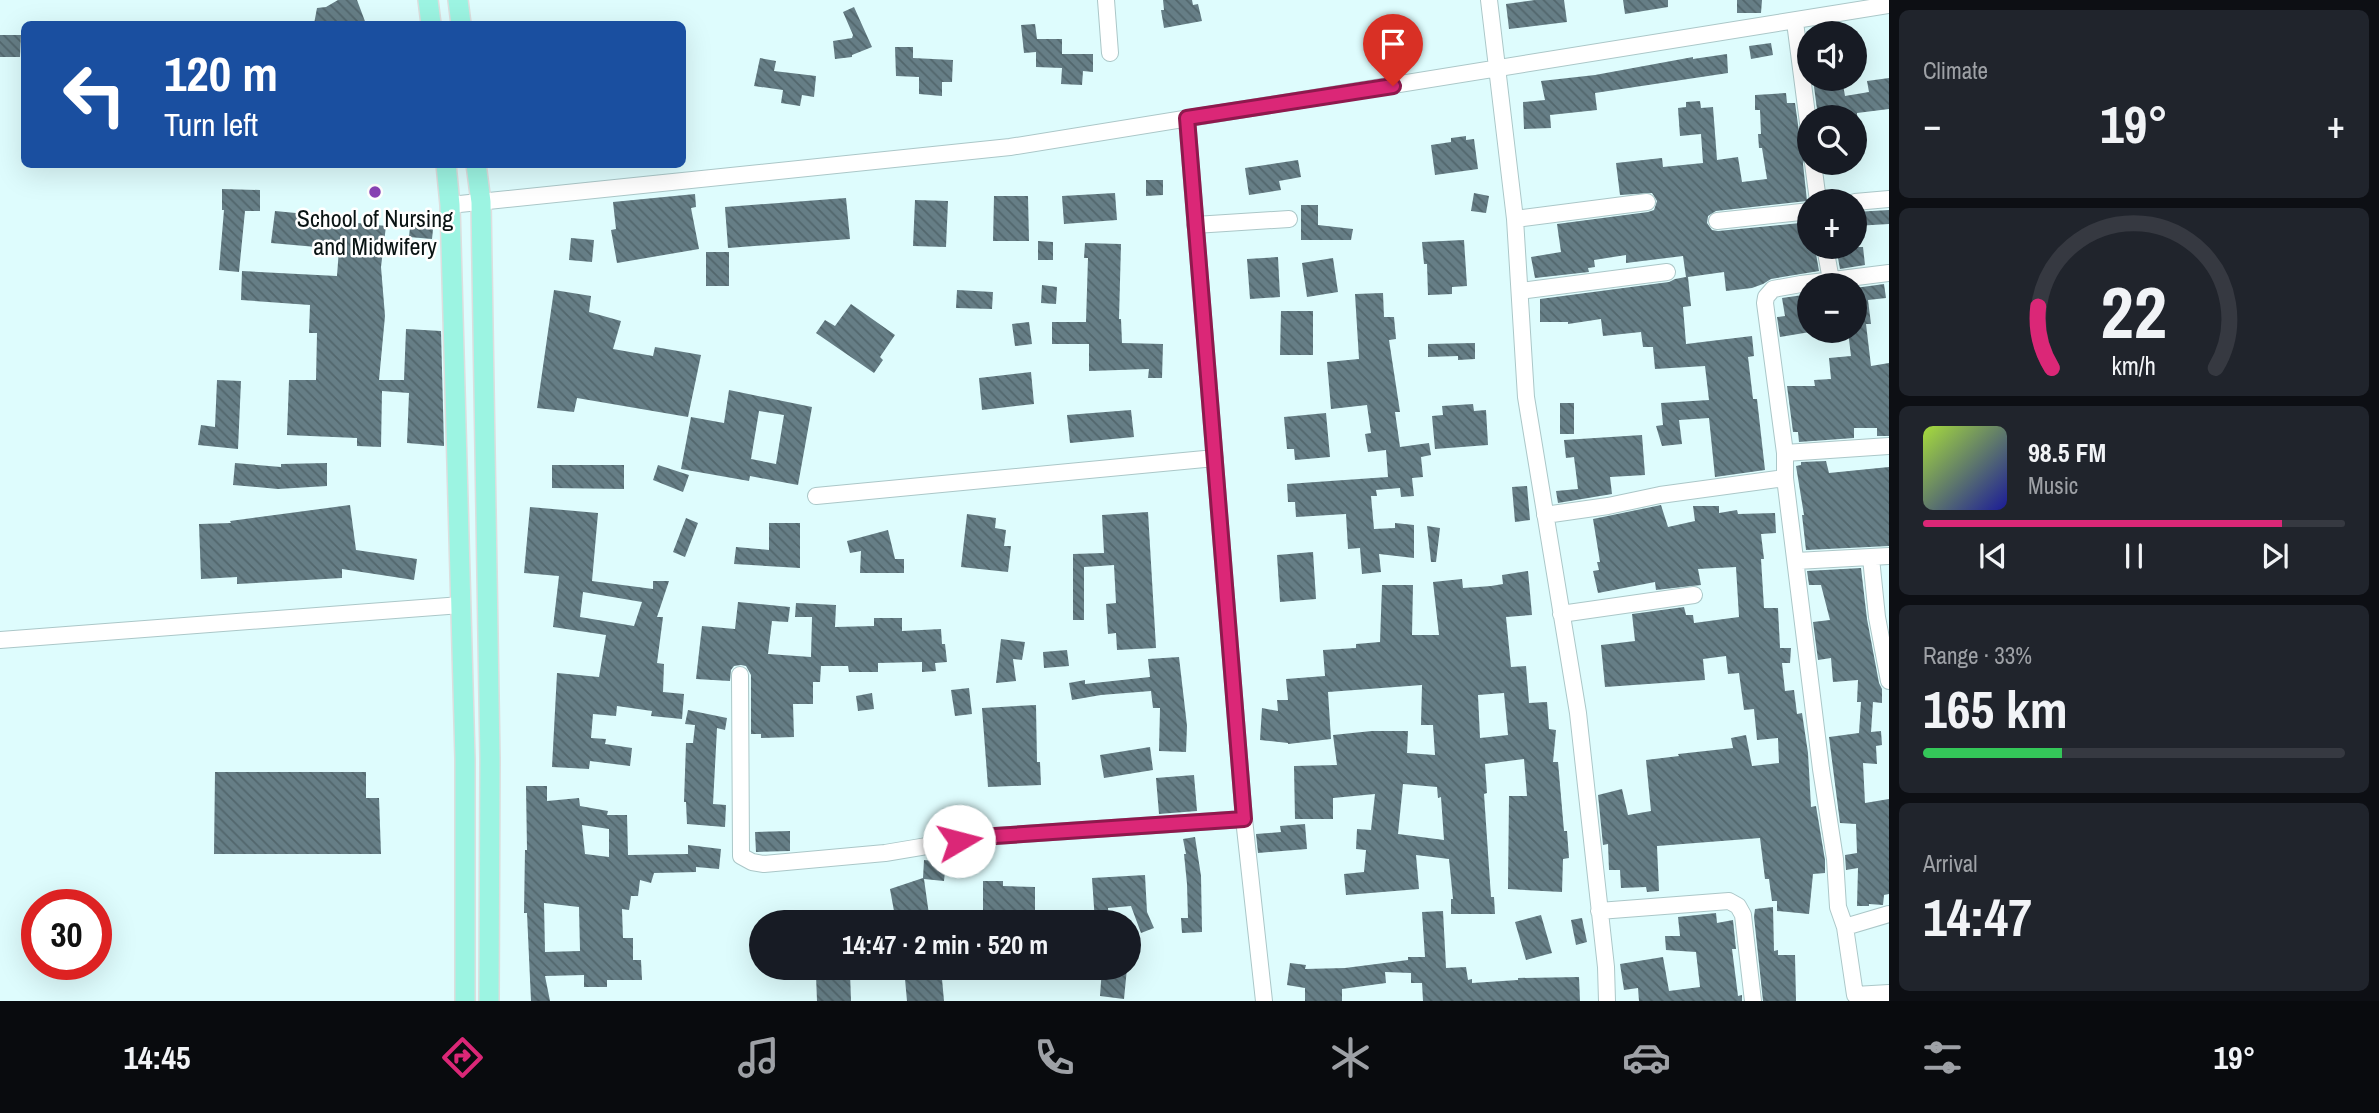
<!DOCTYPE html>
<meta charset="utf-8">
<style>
:root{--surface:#171b24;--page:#20242c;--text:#f1f3f6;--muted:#9ea1a6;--line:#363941;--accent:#db2777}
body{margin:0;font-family:"Archivo Narrow",sans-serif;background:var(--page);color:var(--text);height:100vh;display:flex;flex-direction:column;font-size:26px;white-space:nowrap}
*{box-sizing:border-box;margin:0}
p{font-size:23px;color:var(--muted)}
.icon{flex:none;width:38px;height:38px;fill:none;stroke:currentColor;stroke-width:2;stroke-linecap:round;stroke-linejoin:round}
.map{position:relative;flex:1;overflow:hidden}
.drawer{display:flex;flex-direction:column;gap:10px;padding:10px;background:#0d0f14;width:490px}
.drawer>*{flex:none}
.banner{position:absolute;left:21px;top:21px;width:665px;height:147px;border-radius:10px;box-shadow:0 7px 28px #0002;background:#1a4fa0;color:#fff;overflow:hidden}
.tools{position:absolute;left:1797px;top:21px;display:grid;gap:14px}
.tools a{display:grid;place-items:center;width:70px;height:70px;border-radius:50%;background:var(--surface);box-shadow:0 7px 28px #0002;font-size:35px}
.speed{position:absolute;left:21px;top:889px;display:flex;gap:14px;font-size:35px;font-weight:700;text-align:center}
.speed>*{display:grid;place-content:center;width:91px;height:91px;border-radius:50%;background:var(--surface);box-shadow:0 7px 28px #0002;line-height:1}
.speed .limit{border:10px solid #d22;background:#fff;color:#111}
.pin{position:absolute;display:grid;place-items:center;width:60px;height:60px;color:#fff;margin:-72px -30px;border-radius:50% 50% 50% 0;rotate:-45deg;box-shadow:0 0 7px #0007}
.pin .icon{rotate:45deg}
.me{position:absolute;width:77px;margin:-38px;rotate:82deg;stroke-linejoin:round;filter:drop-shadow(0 0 5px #0008)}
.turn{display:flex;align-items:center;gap:24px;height:147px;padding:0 28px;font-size:32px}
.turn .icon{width:91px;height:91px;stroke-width:2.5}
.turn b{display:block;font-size:49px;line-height:60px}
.big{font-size:52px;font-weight:700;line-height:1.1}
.drawer .tile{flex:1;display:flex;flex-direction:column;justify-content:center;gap:10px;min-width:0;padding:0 24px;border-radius:10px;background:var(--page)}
.drawer .dial{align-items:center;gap:0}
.dial svg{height:182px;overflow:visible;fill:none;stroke:var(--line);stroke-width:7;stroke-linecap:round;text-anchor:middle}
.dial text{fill:var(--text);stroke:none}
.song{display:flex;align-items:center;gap:21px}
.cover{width:84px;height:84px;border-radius:10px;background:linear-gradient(135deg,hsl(80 70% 55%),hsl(240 70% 35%))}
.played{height:7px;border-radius:4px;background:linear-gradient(90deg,var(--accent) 85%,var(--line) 85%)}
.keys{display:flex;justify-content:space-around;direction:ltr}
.heat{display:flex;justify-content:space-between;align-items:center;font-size:38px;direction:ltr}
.charge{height:10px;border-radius:5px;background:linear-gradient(90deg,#34c759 33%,var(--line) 0)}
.trip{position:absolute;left:749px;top:910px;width:392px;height:70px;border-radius:35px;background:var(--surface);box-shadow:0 7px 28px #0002;font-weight:700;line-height:70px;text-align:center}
.menu{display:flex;height:112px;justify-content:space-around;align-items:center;background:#090b0e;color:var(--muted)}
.menu .icon{width:49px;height:49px}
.menu .active{color:var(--accent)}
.menu b{font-size:32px;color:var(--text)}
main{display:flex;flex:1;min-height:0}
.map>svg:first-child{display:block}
</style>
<main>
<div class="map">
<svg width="1889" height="1001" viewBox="0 0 1889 1001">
<defs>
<pattern id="building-back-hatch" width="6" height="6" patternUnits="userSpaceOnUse" patternTransform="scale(1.75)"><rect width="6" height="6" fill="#667e86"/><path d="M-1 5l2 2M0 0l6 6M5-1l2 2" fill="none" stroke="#52666c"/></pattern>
</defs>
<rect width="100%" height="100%" fill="#defcfd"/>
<path fill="url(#building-back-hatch)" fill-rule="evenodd" d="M338 0H357L366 24H314L317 8 326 7Z
M1163 0H1192L1193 5 1198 4 1202 21 1164 28 1161 10H1164Z
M1535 0H1564L1567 22 1509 29 1506 4Z
M1623 0H1668V7L1625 14Z
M1737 0H1762L1761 13H1737Z
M854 7 872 47 852 55V57L835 59 833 41 852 38 853 35 843 12Z
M1035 24 1037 39H1062V54H1093V72L1083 71 1082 85 1061 84 1062 68 1036 67V52L1024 53 1021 25Z
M0 35H21L20 57H0Z
M1771 43 1773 55 1751 59 1749 46Z
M895 47H913V58L953 60 952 82H942V96L919 94V77L896 76Z
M1727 54 1728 73 1595 93 1597 110 1550 115 1551 128 1524 129 1523 102 1545 100 1541 81 1595 75 1693 57V59Z
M760 58 776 61 774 71 816 76 814 97 802 95 800 106 781 103 783 90 754 86Z
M1889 78V109L1857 113V117H1818L1813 79H1842L1845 96 1869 92 1867 81Z
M1786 93 1787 103H1795L1800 139 1804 146 1805 156 1803 164 1807 201 1716 211 1708 216 1707 223 1712 230 1718 231 1810 222V248H1815L1819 271 1771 279 1763 284 1752 288 1726 291 1724 272 1688 277 1691 306 1683 307 1686 344 1752 336 1754 356 1748 357 1753 399H1757L1765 470 1715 477 1709 418 1679 420 1682 444 1662 446 1656 426 1663 425 1661 403 1709 400 1705 366 1655 369 1653 347H1643L1641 332 1603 336 1601 319 1568 324V322H1540V299L1669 282 1675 279 1686 277 1683 256 1626 263V255L1594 260 1595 267 1588 268 1589 272 1535 278 1531 257 1561 252 1557 224 1648 212 1654 210 1657 201 1652 193 1620 195 1616 163 1662 158 1663 167 1703 163 1701 134 1680 136 1678 108 1686 107V102L1700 101 1701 108 1713 107 1717 160 1738 157 1742 182 1767 179 1762 148H1759L1758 134H1761L1760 110H1755V95Z
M1466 136V140L1474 139 1478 169 1435 175 1431 145 1451 142V138Z
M1298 160 1301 177 1279 181 1281 190 1249 195 1245 168Z
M1146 180H1163V195L1146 196Z
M222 189 260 190V211H245L239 272 219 270 224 210H222Z
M1115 193 1117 220 1064 224 1062 196Z
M1474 193 1489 196 1486 213 1471 211Z
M695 194 696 207 691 208 699 249 617 263 611 230 616 229 613 202Z
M994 196H1028L1029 241H993Z
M846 198 850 239 728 248 725 207Z
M915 200 948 201 946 247 913 246Z
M1301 205H1318V225L1353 229 1351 240H1301Z
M1889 210V224L1855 226V212Z
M275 211 358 219 357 223 386 226 381 267 385 316 379 380H404L406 329 441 331 444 446 407 443 409 393 382 391 381 447 357 446V438L287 435 289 380H316L317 333H309L310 305 241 300 242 271 337 276 339 249 271 243Z
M411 218 434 220 432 239 409 237Z
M571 238 594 240 592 262 569 260Z
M1464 240 1467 286 1452 287V294L1428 295 1427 264H1424L1422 242Z
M1038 241 1053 242V260H1038Z
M1085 243 1121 244 1119 319H1121L1122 343 1163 344 1162 378H1148L1149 369 1089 371V344H1052V322H1086L1088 258H1084Z
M1836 247H1863L1865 265 1840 269Z
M706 252H729V286H706Z
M1278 257 1280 297 1250 299 1247 259Z
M1333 258 1338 292 1307 297 1302 263Z
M1884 284 1886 298 1868 300 1871 324H1866L1871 366 1889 363V436H1877V428H1854V438L1799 442 1798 432H1793L1787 386H1815L1814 380 1831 379 1829 358 1851 356 1848 331H1855V288Z
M1042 285 1057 287 1056 304 1041 303Z
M554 290 591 296 589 312 621 321 613 349 653 356 655 347 701 355 688 417 577 398 574 412 537 408Z
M957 290 993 292 992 309 956 308Z
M1383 293 1384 317H1394L1396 339 1389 340 1400 412H1395L1400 447 1429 443 1431 455 1421 457 1423 477 1412 478 1414 496 1401 497 1400 488 1376 490 1377 496H1371L1374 529 1395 528V523L1414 525V558L1379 554 1381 572 1362 574 1360 548 1348 549 1346 514 1296 517 1295 502H1288L1287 484 1388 477 1386 450 1368 452 1365 434 1371 433 1367 405 1331 409 1327 362 1359 359 1355 294Z
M1810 294V332L1780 337 1777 317 1785 316 1782 298Z
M851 304 895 335 880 357 883 360 874 373 816 333 825 320 835 326Z
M1281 311H1313V355H1280Z
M1029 322 1032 344 1015 346 1012 324Z
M1475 343V359L1458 360V356L1428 357V344Z
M1031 372 1034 404 982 410 979 378Z
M217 380 241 381 238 449 198 445 201 425 215 427Z
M729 390 812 407 798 485 750 476 749 481 681 469 691 417 724 423ZM759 411 784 415 776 464 751 459Z
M1560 403H1574V434H1560Z
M1473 404 1474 411 1486 410 1488 445 1435 449 1432 416 1443 415 1442 406Z
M1131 410 1134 437 1070 443 1067 415Z
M1326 413 1330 457 1295 460 1294 449H1287L1284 417Z
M1642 435 1645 475 1610 477 1612 494 1558 503 1556 491 1578 489 1574 457 1566 458 1564 440Z
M1826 461 1829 473 1889 467V546L1806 550 1802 515H1804L1796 466 1801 465V462Z
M235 463 281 467V464L327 463V486L278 489 233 485Z
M552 465H624V489L552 488Z
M658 465 689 475 683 492 653 480Z
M1527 486 1530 520 1515 522 1512 487Z
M350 505 356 550 417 559 414 580 342 569V578L237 584V577L201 579 199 524 231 523 230 521Z
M1661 505 1668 527 1695 521 1693 506H1719V513L1737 510 1738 514 1775 513 1776 533 1761 534 1764 559H1761L1764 608H1778L1780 648H1791L1790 663H1782L1785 691 1794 690 1797 714 1802 713 1808 753 1811 807 1816 806 1825 860V873L1813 874 1809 914 1777 911V901H1772L1769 879H1765L1760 838 1657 846 1659 891 1647 892 1646 887 1621 888 1620 870H1609L1608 844 1603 845 1598 795 1622 789 1628 815 1651 811 1646 760 1679 756 1678 754 1733 748 1731 738 1746 735 1752 766 1779 763 1778 738 1757 740 1754 709 1744 710 1739 673 1728 674 1726 656 1703 659 1705 680 1605 687 1601 645 1635 641 1632 614 1684 607 1686 615H1693L1694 623 1739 617 1736 567 1698 569 1701 585 1656 590 1655 582 1598 593 1593 571 1599 570 1597 562H1600L1593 519Z
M530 507 598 513 592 581 653 589V581H669L657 617H663L657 663 664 664 663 692 684 694 682 719 651 716 652 711 617 706 616 716 593 714 591 738 606 739 605 744 632 748 630 766 590 761 589 769 552 767 557 673 599 677 606 635 553 627 559 576 524 573ZM583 592 642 602 634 626 580 617Z
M1148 512 1156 648 1117 650 1116 633 1108 634 1106 604 1116 603 1114 565 1084 567V620H1073V554L1104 553 1102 515Z
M967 514 996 518 995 528 1006 530 1004 546H1011L1008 572 961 567Z
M686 518 698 523 685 557 673 552Z
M769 523H800V568L734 564 736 547 769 550Z
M1427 526 1440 528 1436 562H1431Z
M888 530 895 559H904V573H860L861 551 850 553 847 541Z
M1313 552 1316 599 1280 602 1277 555Z
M1861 568 1867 619 1879 683 1882 689V703L1873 702 1871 732 1881 731 1882 745 1876 746 1877 764 1863 763 1865 803 1889 799V894L1884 895 1883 905 1869 904V906H1857L1858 868 1846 870 1845 855 1857 853 1856 824 1840 823 1829 737 1859 733 1861 702H1857L1858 680 1833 682 1831 658 1818 660 1813 622 1830 620 1821 585H1809L1807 571Z
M1528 571 1532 615 1506 617 1511 667 1526 666 1529 703 1547 702 1549 729 1556 730 1553 762H1558L1564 831H1567L1569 858 1563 859 1562 892 1508 889 1509 796H1527L1524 759 1485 764 1487 793 1484 794 1491 897H1494L1495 914H1451V899H1453L1449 859 1416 855 1419 889 1346 895 1344 874 1364 872 1366 850 1356 849 1357 829 1371 830 1375 794 1333 798V819H1295L1294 766 1337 765 1333 735 1372 731H1408L1407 753 1435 755 1433 725H1421L1422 685 1328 692 1331 739 1288 744V743L1260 740 1262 708 1278 711 1277 700H1288L1286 679 1325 676 1323 650 1356 648V644L1380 642 1382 585H1413L1412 635H1439L1433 582 1462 579 1463 588 1491 586 1503 584 1502 575ZM1504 693 1508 735 1480 738 1478 695ZM1403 784 1437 787 1438 798 1441 797 1444 840 1398 834Z
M738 602 790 607 788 622 772 621 768 654 811 657 812 617H795L796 603 836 605 835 627 874 626V618H902V631L941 629 942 644H945L947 662 935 663 936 671 922 672V662L878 663V672H849L848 666H821L820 682H813V704H793L794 737 761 738V734H751V675L746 666 741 665 734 666 731 670 730 681 696 679 702 626 735 629Z
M1001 639 1025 642 1022 660 1013 659 1016 681 996 683Z
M1067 650 1069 666 1044 668 1043 652Z
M1179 657 1187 726 1186 752 1159 751 1160 708H1153L1151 691 1101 695 1072 700 1069 683 1085 680V684L1150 677 1148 659Z
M969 688 972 714 955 716 951 690Z
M872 693 874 709 858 711 856 696Z
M1036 705 1037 762H1040L1041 785 988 787 982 708Z
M688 710 727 718 725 730 717 728 713 804 726 805 725 827 687 824 686 802H684L686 743H693L695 725 685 724Z
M1150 747 1153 770 1104 778 1100 755Z
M215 772H366V798H379L381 854H214Z
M1194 775 1197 811 1159 814 1156 778Z
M526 786H547V801L579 798 580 806 608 811 607 815H627L628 855 688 854V845L721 849 719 869 696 867V872L654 873 651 883 640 880 638 896H631L629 910 622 909 623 938H633V960H641L642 980H607V987H584V975L545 976 550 1001H531L527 913H524L525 850H527ZM582 825 609 829V857L585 854ZM544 903 579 907 580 951 545 952Z
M1305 824 1307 849 1258 853 1256 834 1281 832 1280 826Z
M790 831V851L756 852 755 832Z
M1195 837 1201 876 1202 932 1182 933 1181 918H1188L1187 884 1184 854H1186L1183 839Z
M924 860 946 862 944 881 924 879 930 922H896L890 889 923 878Z
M1145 875 1147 912 1154 928 1141 933 1131 906 1108 908 1109 922H1095L1092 878Z
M983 881H1003V886L1035 887V918H983Z
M1773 907 1774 951 1778 950V955H1795L1796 1001H1763L1754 917 1755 909Z
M1443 911 1446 968 1466 967 1468 980 1472 979V983L1518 980V978L1579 977 1580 1001H1423L1422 983H1411V973L1385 972 1386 983 1342 989V1001H1305V988L1287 985 1290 963 1306 965 1305 969 1345 968 1408 960V957H1425L1422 912Z
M1716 913 1717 923 1733 920 1736 949H1732L1738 996 1742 995V1001H1639L1638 988 1624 990 1620 964 1663 957 1669 991 1700 987 1696 952 1666 950 1665 936H1680L1678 917Z
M1541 915 1552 953 1526 960 1515 922Z
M1582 918 1587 942 1576 945 1571 920Z
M904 968H941L944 1001H907Z
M1102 968H1127L1124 999 1100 996Z
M850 973 851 1001H817L816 975Z"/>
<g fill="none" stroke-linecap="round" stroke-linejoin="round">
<g stroke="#abc7c8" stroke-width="18">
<path id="minor" d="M1106 0 1110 53
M1489 0 1515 219 1526 397 1578 713 1606 967 1607 1001
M1795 22 1810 138
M1187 119 1244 819 1264 1001
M1813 163 1818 201
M1855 202 1889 199
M450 205 1010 147 1889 5
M1515 219 1647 202
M1717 221 1810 211
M1195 225 1289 219
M1825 247 1831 280
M1889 273 1801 284 1773 289 1766 297 1765 303 1785 453V478L1821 769 1835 859 1838 907 1845 927 1855 995 1889 993
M1520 291 1667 272
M1785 453 1889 446
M816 496 1215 458
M1545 515 1608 506 1660 495 1785 478
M1871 558 1877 617 1889 681
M1796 561 1889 556
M1561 614 1694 595
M0 640 461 605
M740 675 741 856 752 862 764 864 885 853 980 837 1244 819
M1599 911 1729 901 1738 906 1743 915 1753 1001
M1845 927 1889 914"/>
</g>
<g stroke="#dddede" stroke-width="22">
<path id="major" d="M428 0 431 24
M458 0 461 24
M446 164 450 205 465 759V1001
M476 164 481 202 490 759 489 1001"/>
</g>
<use href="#minor" stroke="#fff" stroke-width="16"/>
<use href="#major" stroke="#9cf4e2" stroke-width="19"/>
</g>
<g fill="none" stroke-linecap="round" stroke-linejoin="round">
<g stroke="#8e194d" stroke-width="18">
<path id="route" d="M959 841 980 837 1244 819 1187 118 1393 86"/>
</g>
<use href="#route" stroke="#db2777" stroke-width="12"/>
</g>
<circle fill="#8942b5" stroke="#fff" stroke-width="2.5" cx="375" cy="192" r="7"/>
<g text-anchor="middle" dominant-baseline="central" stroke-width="5" stroke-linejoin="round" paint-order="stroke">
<g font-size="24" fill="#091313" stroke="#fff">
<text x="375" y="218">School of Nursing<tspan x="375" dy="28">and Midwifery</tspan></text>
</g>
</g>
</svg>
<div class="tools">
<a><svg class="icon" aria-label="sound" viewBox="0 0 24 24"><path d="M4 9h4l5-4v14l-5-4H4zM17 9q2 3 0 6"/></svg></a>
<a><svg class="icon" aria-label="search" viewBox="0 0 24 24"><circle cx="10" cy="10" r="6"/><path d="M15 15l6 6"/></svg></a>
<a>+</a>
<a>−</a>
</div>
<div class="speed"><div class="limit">30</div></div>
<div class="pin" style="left:1393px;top:86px;background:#d93025"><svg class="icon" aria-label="arrive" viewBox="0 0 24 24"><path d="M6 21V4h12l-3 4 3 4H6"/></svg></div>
<svg class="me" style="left:959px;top:841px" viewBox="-20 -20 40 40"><circle r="19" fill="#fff"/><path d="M0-13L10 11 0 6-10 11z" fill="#db2777"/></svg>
<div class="trip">14:47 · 2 min · 520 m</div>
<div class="banner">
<div class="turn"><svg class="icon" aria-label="left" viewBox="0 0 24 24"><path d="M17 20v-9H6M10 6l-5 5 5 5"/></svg><div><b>120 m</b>Turn left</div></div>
</div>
</div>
<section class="drawer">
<div class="tile"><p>Climate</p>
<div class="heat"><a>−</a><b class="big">19°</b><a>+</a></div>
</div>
<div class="tile dial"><svg viewBox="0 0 100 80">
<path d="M14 69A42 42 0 1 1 86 69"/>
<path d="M14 69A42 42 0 0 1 8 42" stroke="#db2777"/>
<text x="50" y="56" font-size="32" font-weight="700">22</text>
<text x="50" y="72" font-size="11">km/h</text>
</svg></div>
<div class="tile">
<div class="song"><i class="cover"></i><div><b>98.5 FM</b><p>Music</p></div></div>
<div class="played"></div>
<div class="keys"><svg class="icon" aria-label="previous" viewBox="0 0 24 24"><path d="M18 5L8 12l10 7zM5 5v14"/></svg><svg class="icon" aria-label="pause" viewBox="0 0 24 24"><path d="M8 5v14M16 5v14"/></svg><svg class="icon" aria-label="next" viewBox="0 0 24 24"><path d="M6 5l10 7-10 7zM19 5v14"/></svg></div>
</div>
<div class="tile"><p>Range · 33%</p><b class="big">165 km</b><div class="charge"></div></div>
<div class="tile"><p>Arrival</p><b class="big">14:47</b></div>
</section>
</main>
<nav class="menu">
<b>14:45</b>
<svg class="icon active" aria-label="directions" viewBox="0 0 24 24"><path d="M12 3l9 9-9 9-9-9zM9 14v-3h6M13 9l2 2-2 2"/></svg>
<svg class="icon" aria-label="music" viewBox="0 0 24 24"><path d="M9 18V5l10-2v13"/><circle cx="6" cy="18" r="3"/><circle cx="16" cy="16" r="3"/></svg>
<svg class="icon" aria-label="phone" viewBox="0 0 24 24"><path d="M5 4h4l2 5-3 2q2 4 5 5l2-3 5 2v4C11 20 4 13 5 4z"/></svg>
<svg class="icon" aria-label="climate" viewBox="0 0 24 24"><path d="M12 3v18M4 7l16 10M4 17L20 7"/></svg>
<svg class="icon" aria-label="car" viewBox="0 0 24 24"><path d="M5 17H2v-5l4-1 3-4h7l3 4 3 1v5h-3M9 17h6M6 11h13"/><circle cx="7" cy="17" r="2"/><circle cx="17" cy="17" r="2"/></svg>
<svg class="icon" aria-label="filters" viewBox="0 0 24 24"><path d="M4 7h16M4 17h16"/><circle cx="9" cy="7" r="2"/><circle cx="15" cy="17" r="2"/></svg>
<b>19°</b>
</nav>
